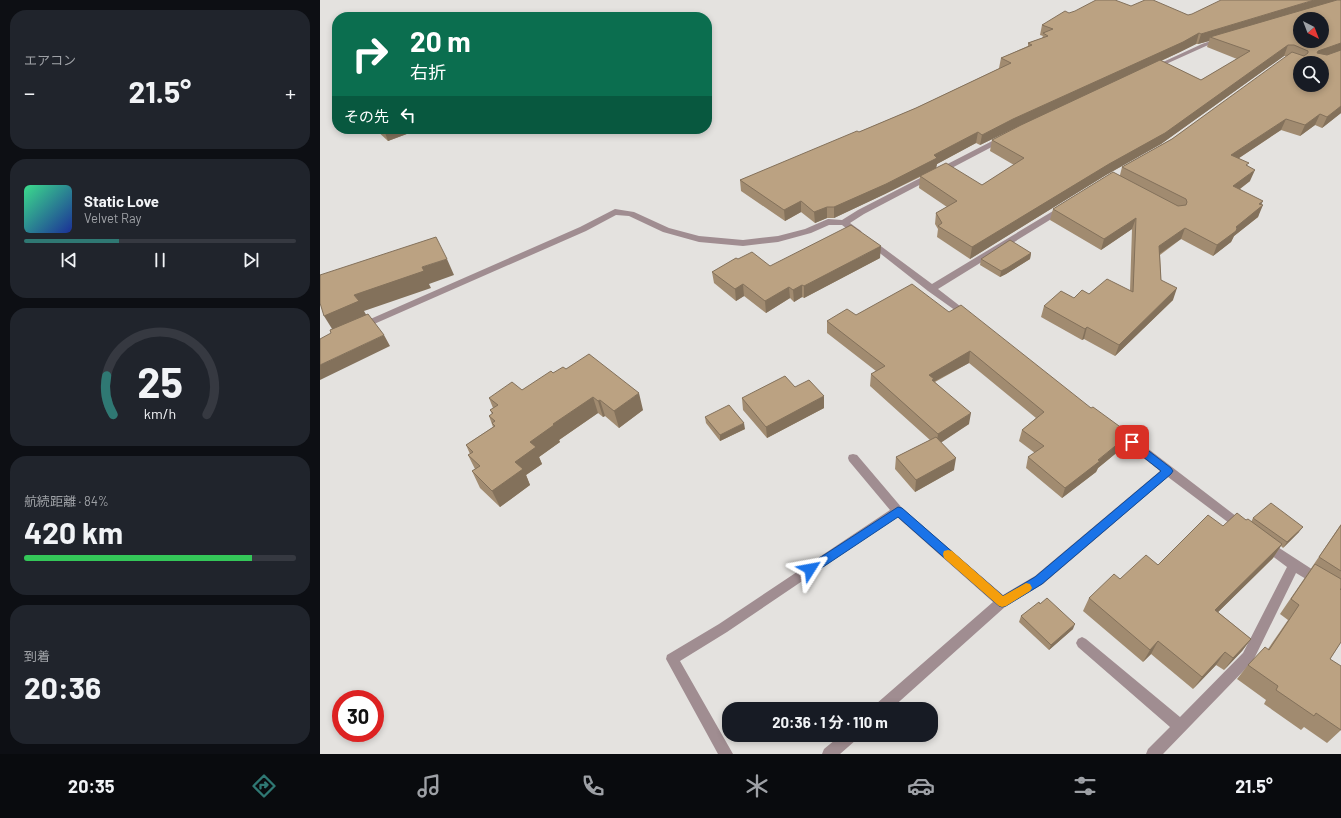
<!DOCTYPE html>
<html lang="ja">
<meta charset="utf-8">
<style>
:root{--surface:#171b24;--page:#20242c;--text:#f1f3f6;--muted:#9ea1a6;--line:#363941;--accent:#2f7873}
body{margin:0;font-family:Barlow,"Noto Sans JP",sans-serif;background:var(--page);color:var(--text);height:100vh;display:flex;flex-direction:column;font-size:15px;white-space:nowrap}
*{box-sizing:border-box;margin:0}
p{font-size:13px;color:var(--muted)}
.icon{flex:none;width:22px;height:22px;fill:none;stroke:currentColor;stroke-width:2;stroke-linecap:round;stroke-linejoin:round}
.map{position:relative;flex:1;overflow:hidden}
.sheet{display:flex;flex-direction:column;gap:10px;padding:10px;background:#0d0f14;width:320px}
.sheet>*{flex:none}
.hud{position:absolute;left:12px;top:12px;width:380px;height:122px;border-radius:16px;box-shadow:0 2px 6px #0003;background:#0b6e4f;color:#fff;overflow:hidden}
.needle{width:26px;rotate:138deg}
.buttons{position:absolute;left:973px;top:12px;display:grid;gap:8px}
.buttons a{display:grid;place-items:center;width:36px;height:36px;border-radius:50%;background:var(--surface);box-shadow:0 2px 6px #0003;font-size:20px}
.speed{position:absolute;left:12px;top:690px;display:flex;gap:8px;font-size:20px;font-weight:700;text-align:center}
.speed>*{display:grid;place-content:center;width:52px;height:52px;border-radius:50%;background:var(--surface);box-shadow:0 2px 6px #0003;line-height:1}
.speed .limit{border:6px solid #d22;background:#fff;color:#111}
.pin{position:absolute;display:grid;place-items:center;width:34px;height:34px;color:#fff;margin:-17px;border-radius:8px;box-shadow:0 2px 6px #0006}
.me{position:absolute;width:44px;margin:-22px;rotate:56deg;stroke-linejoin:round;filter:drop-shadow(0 0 3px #0008)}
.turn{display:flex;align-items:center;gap:14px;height:84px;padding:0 12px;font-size:18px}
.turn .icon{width:52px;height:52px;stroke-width:2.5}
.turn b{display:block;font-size:28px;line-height:34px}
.then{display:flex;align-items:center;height:38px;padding:0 12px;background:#0003;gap:8px;font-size:15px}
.big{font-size:30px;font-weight:700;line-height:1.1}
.sheet .tile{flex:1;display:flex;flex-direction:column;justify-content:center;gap:6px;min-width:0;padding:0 14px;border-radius:16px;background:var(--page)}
.sheet .dial{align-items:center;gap:0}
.dial svg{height:104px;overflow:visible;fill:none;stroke:var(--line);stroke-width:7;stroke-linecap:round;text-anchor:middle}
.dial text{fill:var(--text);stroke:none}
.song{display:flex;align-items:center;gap:12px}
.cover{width:48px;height:48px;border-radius:6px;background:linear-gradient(135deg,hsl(150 70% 55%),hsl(230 70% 35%))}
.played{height:4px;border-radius:2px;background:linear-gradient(90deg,var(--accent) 35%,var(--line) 35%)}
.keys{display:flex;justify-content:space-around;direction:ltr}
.heat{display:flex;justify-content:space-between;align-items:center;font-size:22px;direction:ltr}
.charge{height:6px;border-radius:3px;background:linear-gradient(90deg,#34c759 84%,var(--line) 0)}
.trip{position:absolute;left:402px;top:702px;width:216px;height:40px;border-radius:16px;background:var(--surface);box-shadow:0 2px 6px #0003;font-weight:700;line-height:40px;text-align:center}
.dock{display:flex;height:64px;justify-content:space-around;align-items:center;background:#090b0e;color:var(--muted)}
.dock .icon{width:28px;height:28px}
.dock .active{color:var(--accent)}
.dock b{font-size:18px;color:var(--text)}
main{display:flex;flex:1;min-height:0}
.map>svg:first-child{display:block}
</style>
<main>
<section class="sheet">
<div class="tile"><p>エアコン</p>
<div class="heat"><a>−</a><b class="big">21.5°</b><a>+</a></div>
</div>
<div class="tile">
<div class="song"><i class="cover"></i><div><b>Static Love</b><p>Velvet Ray</p></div></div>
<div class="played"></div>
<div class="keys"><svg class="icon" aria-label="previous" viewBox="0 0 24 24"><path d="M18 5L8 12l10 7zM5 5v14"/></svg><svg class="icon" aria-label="pause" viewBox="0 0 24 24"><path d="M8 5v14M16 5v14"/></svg><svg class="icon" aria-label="next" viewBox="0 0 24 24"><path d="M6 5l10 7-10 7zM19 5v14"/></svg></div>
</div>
<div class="tile dial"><svg viewBox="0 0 100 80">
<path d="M14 69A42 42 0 1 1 86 69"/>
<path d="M14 69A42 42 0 0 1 9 39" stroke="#2f7873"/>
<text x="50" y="56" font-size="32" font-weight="700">25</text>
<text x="50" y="72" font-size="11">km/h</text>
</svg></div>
<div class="tile"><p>航続距離 · 84%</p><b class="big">420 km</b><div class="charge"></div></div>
<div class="tile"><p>到着</p><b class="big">20:36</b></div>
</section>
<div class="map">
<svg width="1021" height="754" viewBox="0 0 1021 754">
<rect width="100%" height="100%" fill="#e4e2df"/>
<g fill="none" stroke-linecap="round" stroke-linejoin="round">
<path fill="#a08d91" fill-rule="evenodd" d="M899 38 902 40 901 41 886 46 835 69 830 68 882 44Z
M680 137H683L687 139 544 214 530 223 541 231 542 233 541 235H535L522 225H509L491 233 458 242 423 246 379 242 343 232 309 216 296 215 266 231 45 328 42 329 37 326 39 324 260 227 295 209 314 212 349 228 379 236 423 240 458 236 485 229 508 219 522 220 538 210Z
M743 205 746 206 747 208 746 210 618 289 649 313 651 315 646 318 608 291 547 243 548 241H554L612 284Z
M797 427 801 428 925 523 927 526 925 529 921 531 917 529 848 477 723 584 686 606 571 709H554L556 704 673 602 577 517 407 632 360 661 413 754H398L346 659 347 655 399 624 570 510 529 461 528 458 529 455 533 454 537 455 582 508 683 595 715 576 840 471 793 434 792 431 793 428Z
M947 540 1021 588V600L976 573 933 661 843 754H826L828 749 850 727 758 647 756 643 758 639 762 637 766 639 860 717 923 653 967 567 943 549 941 545 943 541Z
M521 735H538L536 740 520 754H502L504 749Z"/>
</g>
<path fill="#a18b70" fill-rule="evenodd" d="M1021 0V113L1002 128 995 125 980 136 961 130 919 158 928 166 930 181 920 189 941 205 938 217 914 236 911 242 893 256 861 239 840 255 841 280 853 300 795 356 764 339 762 340 721 317 724 306 769 294 810 291 812 229 781 250 730 220 733 209 800 175 802 167 852 139 968 56H964L841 144 786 175 650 259 617 237 618 229 615 224 616 213 627 207 599 188 600 177 565 194 514 218H507L495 223 481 212 465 221 421 191 420 180 539 132 596 108 680 68H679L681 58 708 46V43L722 38 723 36 720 35 722 25 749 13 811 6 868 15ZM889 41 887 47 917 59 881 80 841 61 860 52 876 44H878ZM699 126 672 140 670 151 694 165 662 185 616 168 617 164 656 143 660 145Z
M55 129H100L68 141Z
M711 253 710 259 686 274 680 277 660 265 661 259Z
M560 258 484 298 482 297 474 302 470 298 446 313 424 296 416 301 394 283 392 272 418 259 450 266Z
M629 312 806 445 778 468 776 472 742 498 706 468 708 457 715 453 699 441 702 430 716 418 649 363 615 382 649 424 621 442 634 470 595 492 575 469 576 457 610 440 550 386 551 374 556 371 507 333V321L536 315Z
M246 369 323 410 299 428 285 416 283 417 278 413 239 440 240 442 219 457 222 464 206 475 210 485 180 507 160 488 152 471 155 469 148 455 150 454 146 445 173 427 169 416 172 414 170 410 173 408 169 398 202 390 233 373Z
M475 387 504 408 447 438 423 410 422 398Z
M385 417 425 429 400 441 386 423Z
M933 518 979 532 963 548 961 546 953 558 898 612 931 639 922 651 904 670 896 665 873 689 831 654 823 662 763 611 769 598 800 579 838 565 903 526 926 520 931 522Z
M1021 524V642L1010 659 1021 730 1007 743 984 727 981 730 944 704 946 700 917 679 928 665 948 649 968 620 960 614 992 567Z
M720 604 753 629 729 650 699 622 701 616Z"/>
<path fill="#83715b" d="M994 0H1021L890 37 889 41 878 44 881 34Z
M879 33 876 44 860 52 691 130 660 145 662 135 693 119Z
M1021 43V52L994 62 998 51Z
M968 45 964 56 841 144 786 175 650 259 652 247Z
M1021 106V113L1002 128 1007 117Z
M1000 114 995 125 980 136 985 125Z
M966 119 961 130 907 166 911 155Z
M66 129H100L68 141 64 130Z
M658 132 656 143 617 164 616 168 565 194 514 218V207Z
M935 170 930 181 909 197 913 186Z
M481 201V212L465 221 464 210Z
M943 201 940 207 943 205 938 217 914 236 911 242 893 256 897 245 939 204Z
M507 207V218L495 223 494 212Z
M816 218 812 229 781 250 784 239Z
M865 228 861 239 835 257 839 246Z
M561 246 560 258 484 298V286Z
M711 253 710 259 686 274 680 277 681 271Z
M127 259 134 275 109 284 111 288 44 311 48 318 14 332 4 316 34 295 102 267Z
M423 284 424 296 416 301 415 289Z
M482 285V297L474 302 473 290Z
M469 287 470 298 446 313 445 301Z
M857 288 853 300 795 356 799 345Z
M767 327 764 339 762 340 765 329Z
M64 335 70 346 0 380V365Z
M650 351 649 363 613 382 609 375Z
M319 393 323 410 299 428 294 411Z
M504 396V408L447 438 446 427Z
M273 397 278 413 239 440 240 442 219 457 222 464 206 475 210 485 180 507 172 491 210 442 233 424Z
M280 400 285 416 283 417 278 401Z
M651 413 649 424 616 446 618 434Z
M424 423 425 429 400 441V435Z
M810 434 806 445 778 468 776 472 742 498 745 488Z
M636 458 634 470 595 492 596 480Z
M983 527 979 532 963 548 967 542Z
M962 544 953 558 887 623 895 610Z
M755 624 753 629 729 650 731 645Z
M931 639 922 651 904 670 913 658Z
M838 641 831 654 823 662 830 650Z
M905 652 896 665 873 689 882 677Z"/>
<path fill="#bba282" stroke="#83715b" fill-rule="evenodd" d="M776 0H795L811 6 825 0H833L868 15 872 14 901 0H994L881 34 879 33 863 42 693 119 662 135 658 132 614 155 617 158 566 184 514 207H507L494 212 481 201 464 210 420 180 537 131 539 132 596 108 691 63 681 58 712 45 708 43 728 36 723 33 733 29 722 25 745 11 749 13 755 11Z
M1017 0H1021V43L998 51 997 53 1007 55 1021 50V106L1007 117 1000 114 985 125 966 119 911 155 929 163 926 165 935 170 913 186 943 201 939 204 943 205 916 227 917 228 916 231 897 245 865 228 839 246 841 280 857 288 799 345 767 327 765 329 724 306 741 291 754 298 762 290 769 294 787 279 813 292 816 218 784 239 733 209 793 172 858 206 866 205 867 202 866 199 802 167 852 139 972 52 984 56 988 53V51L974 45H968L845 133 789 164 652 247 618 226 622 223 616 213 637 201 600 176 626 163 662 185 704 158 672 140 701 125 840 60 881 80 930 51 890 37ZM980 19H1002V41H980ZM980 63H1002V85H980Z
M531 225 561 246 484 286 482 285 473 290 469 287 445 301 423 284 415 289 392 272 416 258 418 259 432 252 450 266Z
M116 237 127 259 102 267 104 271 34 295 39 301 4 316 0 303V275Z
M690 240 711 253 687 268 681 271 661 259Z
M592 284 629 312 641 305 771 408 773 407 810 434 778 460 780 461 745 488 708 457 724 446 702 430 724 412 650 351 609 375 614 379 612 380 651 413 618 434 551 374 565 366 507 321 527 309 536 315Z
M48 314 64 335 0 365V339L11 333 10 330Z
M269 354 319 393 294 411 280 400 278 401 273 397 233 424 234 425 210 442 216 447 195 462 203 469 172 491 152 471 160 466 148 455 153 452 146 445 175 426 172 423 175 421 169 416 173 413 170 410 178 405 169 398 192 382 202 390 231 371 233 373 243 367 246 369Z
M465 376 475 387 489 380 504 396 446 427 422 398Z
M409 405 424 423 400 435 385 417Z
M616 437 636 458 596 480 576 457Z
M951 503 983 527 967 542 933 518Z
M917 513 926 520 928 519 962 544 895 610 931 639 913 658 905 652 882 677 838 641 830 650 769 598 794 574 800 579 826 555 838 565 888 515 903 526Z
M1021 525V571L999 557Z
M995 564 1021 579V589H1020L1021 590V642L1010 659 1021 666V730L996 713 994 716 956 690 958 686 928 665 945 647 949 650 979 605 971 599Z
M727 598 755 624 731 645 701 616 719 602 720 604Z"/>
<path fill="#1a73e8" stroke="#114b97" d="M812 438 851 468 853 471 851 474 722 584 686 606 682 607 679 606 578 517 494 573 490 574 487 573 485 569 487 566 578 507 582 508 683 596 715 577 841 471 808 445 807 442 808 440Z"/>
<path fill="#f59e0b" d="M628 550 632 551 683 596 706 583 710 584 712 588 710 591 686 606 682 607 679 606 624 558 623 554 624 551Z"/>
</svg>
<div class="buttons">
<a><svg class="needle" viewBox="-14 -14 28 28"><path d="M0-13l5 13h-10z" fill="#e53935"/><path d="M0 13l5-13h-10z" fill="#9ea1a6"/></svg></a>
<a><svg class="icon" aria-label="search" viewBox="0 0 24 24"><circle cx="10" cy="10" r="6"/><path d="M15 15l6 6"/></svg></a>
</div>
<div class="speed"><div class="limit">30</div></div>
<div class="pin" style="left:812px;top:442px;background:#d93025"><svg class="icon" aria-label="arrive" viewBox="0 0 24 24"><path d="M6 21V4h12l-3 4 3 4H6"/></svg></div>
<svg class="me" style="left:490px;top:569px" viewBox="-20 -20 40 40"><path d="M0-17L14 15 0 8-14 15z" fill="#1a73e8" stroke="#fff" stroke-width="4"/></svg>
<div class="trip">20:36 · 1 分 · 110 m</div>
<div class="hud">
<div class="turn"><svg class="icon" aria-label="right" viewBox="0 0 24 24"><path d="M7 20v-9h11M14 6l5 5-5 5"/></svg><div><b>20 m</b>右折</div></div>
<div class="then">その先<svg class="icon" aria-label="left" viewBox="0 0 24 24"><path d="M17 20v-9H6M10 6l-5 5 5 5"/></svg></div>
</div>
</div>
</main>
<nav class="dock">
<b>20:35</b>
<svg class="icon active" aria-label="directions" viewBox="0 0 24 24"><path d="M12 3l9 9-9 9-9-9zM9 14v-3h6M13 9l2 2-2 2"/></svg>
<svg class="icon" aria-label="music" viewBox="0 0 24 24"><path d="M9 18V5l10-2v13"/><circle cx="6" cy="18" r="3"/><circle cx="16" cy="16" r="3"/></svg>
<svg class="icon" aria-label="phone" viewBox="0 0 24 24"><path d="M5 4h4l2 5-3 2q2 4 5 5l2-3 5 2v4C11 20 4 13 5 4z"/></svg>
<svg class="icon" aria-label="climate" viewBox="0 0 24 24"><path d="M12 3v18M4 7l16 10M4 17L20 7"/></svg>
<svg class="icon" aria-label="car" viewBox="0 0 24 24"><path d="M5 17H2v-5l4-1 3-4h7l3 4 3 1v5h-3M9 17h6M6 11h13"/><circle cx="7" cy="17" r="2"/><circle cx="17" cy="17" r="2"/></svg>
<svg class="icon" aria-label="filters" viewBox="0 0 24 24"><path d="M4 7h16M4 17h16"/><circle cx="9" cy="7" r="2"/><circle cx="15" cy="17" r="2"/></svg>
<b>21.5°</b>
</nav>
